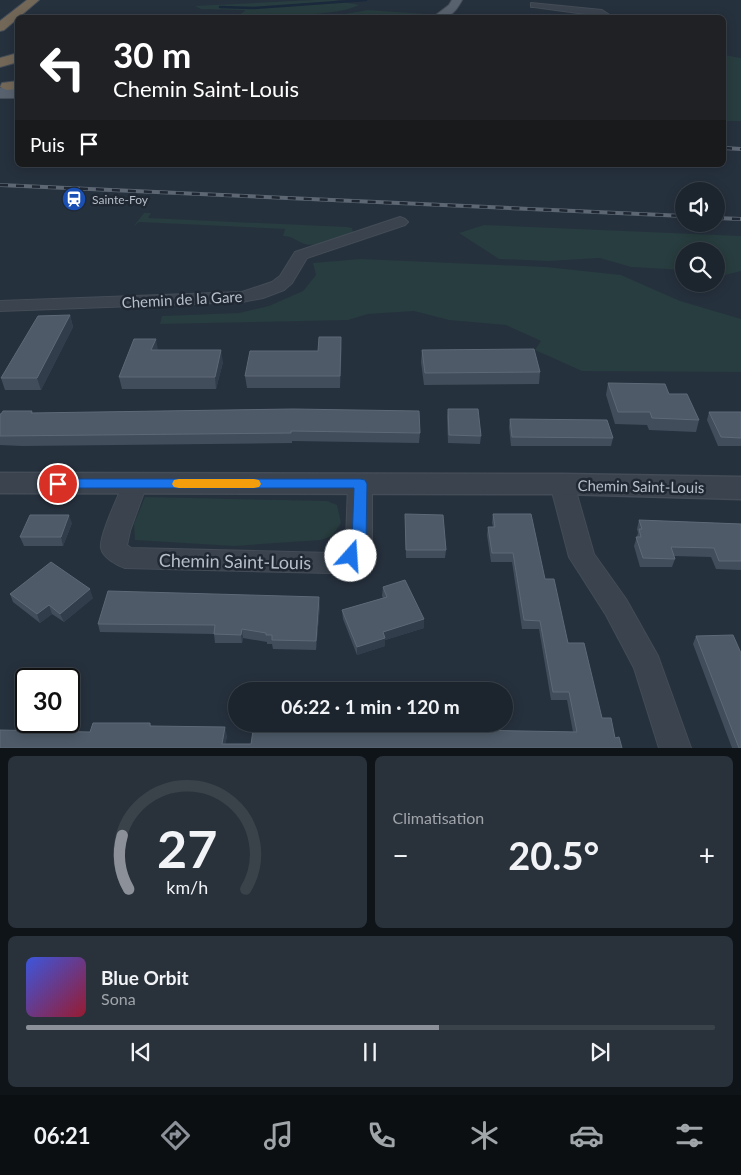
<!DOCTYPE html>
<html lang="fr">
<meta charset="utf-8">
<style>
:root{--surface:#1c252e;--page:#29313a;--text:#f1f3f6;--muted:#a0a5aa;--line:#3a424a;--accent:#8c9099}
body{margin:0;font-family:Lato,sans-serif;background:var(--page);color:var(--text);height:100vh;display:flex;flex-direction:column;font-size:19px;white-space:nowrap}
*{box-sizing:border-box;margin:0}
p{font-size:16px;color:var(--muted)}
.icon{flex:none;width:28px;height:28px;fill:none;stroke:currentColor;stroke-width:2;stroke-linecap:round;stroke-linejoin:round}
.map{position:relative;height:748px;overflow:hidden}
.side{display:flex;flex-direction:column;gap:8px;padding:8px;background:#0f1419;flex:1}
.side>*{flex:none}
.guide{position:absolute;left:15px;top:15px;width:711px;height:152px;border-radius:8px;box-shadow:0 2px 12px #0003,0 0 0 1px var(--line);background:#202124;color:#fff;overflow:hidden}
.tools{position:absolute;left:675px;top:182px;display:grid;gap:10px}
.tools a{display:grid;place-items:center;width:50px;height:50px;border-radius:50%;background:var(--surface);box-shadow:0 2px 12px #0003,0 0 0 1px var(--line);font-size:25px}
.speed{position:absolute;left:15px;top:668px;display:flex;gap:10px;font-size:25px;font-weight:700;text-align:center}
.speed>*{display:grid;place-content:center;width:65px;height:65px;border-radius:50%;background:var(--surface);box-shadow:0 2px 12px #0003,0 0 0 1px var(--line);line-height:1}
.speed .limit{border:2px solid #111;border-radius:8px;background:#fff;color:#111}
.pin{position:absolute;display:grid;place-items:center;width:42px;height:42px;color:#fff;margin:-21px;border:2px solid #fff;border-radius:50%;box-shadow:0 1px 5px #0007}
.me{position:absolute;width:55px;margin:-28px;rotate:19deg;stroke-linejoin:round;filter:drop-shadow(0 0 4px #0008)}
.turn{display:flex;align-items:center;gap:18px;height:105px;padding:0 15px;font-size:22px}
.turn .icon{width:65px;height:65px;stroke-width:2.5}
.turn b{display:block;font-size:35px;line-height:42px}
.then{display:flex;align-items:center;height:48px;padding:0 15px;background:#0003;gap:10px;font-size:19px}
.big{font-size:38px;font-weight:700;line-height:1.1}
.side .card{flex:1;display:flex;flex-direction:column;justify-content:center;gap:8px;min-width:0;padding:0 18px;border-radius:8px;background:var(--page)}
.side .dial{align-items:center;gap:0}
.dial svg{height:130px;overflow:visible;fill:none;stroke:var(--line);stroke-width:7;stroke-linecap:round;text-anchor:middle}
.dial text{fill:var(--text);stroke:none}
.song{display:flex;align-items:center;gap:15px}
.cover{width:60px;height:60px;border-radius:8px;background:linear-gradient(135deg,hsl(230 70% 55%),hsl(350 70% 35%))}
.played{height:5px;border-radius:2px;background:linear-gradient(90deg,var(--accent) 60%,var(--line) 60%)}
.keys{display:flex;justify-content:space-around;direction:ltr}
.heat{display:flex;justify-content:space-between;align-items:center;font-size:28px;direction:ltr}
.side .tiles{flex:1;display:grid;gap:8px;grid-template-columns:1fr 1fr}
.card:last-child{grid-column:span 2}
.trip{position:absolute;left:228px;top:682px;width:285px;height:50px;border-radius:25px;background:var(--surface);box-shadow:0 2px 12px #0003,0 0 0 1px var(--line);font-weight:700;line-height:50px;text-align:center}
.tab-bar{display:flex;height:80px;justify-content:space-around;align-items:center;background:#0b0f12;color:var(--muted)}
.tab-bar .icon{width:35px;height:35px}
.tab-bar .current{color:var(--accent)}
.tab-bar b{font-size:22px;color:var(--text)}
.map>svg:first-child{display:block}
</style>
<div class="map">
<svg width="741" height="748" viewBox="0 0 741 748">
<rect width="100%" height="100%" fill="#26313e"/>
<path fill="#283d3f" d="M313 0H334L359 5C337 17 266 15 238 16L246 10 201 9 195 6Z
M368 10 424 14 418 18 302 17H328Z
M724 55 741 58V121H724Z
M144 213H151L148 218 347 227 352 228 353 232C345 238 312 249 302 243 295 240 292 236 283 236L285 229 139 222 133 227Z
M484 225 741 236V271L725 275 716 274V251H684V270L631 267 600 258 548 261 499 259 459 233Z
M360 259 546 267 621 275 680 301 741 319V372L582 371 535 350 541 341 506 325 449 320 414 311 368 314 348 320 160 324 162 316 239 313 269 306 303 291 316 275 313 263Z
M145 497 327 501 337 505 341 523 332 536 321 540 234 546 135 540 134 524Z"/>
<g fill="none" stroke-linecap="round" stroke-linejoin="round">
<path stroke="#1a293b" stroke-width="2.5" d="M220 7 253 8 366 0"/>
<g stroke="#434c57" stroke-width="2">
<path id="minor" d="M531 3 602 10 614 18 534 7H531Z
M400 217 405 219 408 222 405 225 307 258 292 283 284 290 263 298 242 302 0 311V301L242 292 272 282 280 276 295 252Z
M135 476 143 478 147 484 130 531 127 545 131 548 331 553 342 549 346 541 348 484 352 478 360 476 368 478 372 484V542L360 563 331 573 125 568C117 565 103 558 101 548 99 536 118 497 123 484L127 478Z
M562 476 570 478 574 484 594 554 626 599 658 656 691 748H659L634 668 606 615 569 557 550 484 554 478Z"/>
</g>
<g stroke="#434c57" stroke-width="3">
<path id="tertiary" d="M0 473 562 474 741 477V499L562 494 0 493Z"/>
</g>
<g stroke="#434c57" stroke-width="2">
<path id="primary" d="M452 0H462C454 15 449 18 432 18L449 5Z
M0 88H18V98H0Z"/>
</g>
<g stroke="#454e59" stroke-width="2">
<path id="motorway" d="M27 0H39L4 30 0 31V21Z
M18 53V62L0 67V58Z
M18 81V89L7 90 0 87 2 83Z"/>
</g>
<use href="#minor" fill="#3a434e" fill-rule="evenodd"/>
<use href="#tertiary" fill="#3a434e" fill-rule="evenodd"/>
<use href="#primary" fill="#58626e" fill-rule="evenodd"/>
<use href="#motorway" fill="#736858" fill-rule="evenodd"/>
<g stroke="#5d6774" stroke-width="4">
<path id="rail" d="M724 148 741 149
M0 185 684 216
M716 218 741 219"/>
</g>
<use href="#rail" stroke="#1f2833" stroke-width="2.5" stroke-dasharray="8" stroke-linecap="butt"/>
</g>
<path fill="#424d5c" d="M70 315 73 327 41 390H5L1 378Z
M341 337 340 388H247L245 376 318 351Z
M158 350 223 362 216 389H122L119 377Z
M422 350 540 372 539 384 424 385 421 362Z
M608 383 669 394 699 420 696 432 649 430 647 425 615 424 606 395Z
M448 409 481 436 480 444 448 443 447 417Z
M32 411 33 413 420 433 419 443 292 441V443L22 446 0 445V414Z
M709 412H741V446H718L707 420Z
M510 419 613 438 611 446H511L509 427Z
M405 514 446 550 445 558H406Z
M493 514 545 579 568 643 602 718 622 748H0L150 723 151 726 227 736 225 744H251L310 725V724H331V729L573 732 567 700H551L539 629H522L512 562H491L487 535 488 527H493L492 523Z
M639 520 741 524V570L716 569 711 557 674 556 675 559 672 567H640L634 546 638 533 637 529Z
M72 523 63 546H24L20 537Z
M383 587 424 619V628L385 640V646L357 655 343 619 342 610 383 598 382 596Z
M10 594 93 598 64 622 52 614 40 623 13 602Z
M320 605 316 650 273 649 272 644H267V642L243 638 242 643H215L214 634 100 632 98 624Z
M696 636 741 748H732L693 644Z"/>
<path fill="#313d4b" d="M70 315 73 327 41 390 37 378Z
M341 337 342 349 340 388V376Z
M156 339 158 350H151Z
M221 350 223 362 216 389 215 377Z
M69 515 72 523 63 546 61 537Z
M90 589 93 598 64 622 60 614Z
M319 597 320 605 316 650V641Z
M49 605 52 614 40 623 37 614Z
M424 619V628L385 640V646L357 655V647L383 632Z
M242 629 243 638 242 643 241 635Z
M225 727 227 736 225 748 222 744Z"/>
<path fill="#4e5a68" stroke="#5e6977" d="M70 315 37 378H1L38 316Z
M319 337H341L340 376H245L250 351H318Z
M134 339H156L151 350H221L215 377H119Z
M534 349 540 372 425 373 422 350Z
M608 383 665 384 669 394H687L699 420 652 418 650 412H618Z
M293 409 419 411 420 433 291 431V433L0 436V414H1L3 411H32L31 413Z
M448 409H478L481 436 449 435Z
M709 412H741V438L721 437Z
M510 419 607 420 613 438 512 437Z
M405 514 443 515 446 550H406Z
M493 514H531L545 579H554L568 643H584L602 718H611L615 738 619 737 622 748H0V730L90 732 93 723H150V726L225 727 222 744H251L254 724 310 725V724H330V729L381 730V727L469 728V730L577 732 569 692H553L540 621 524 620 513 553H492L488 527H495Z
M30 515H69L61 537H20Z
M639 520 741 524V561H719L714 548 671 547 675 559 643 558 636 537H641L639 529H642Z
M51 562 90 589 60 614 49 605 37 614 10 594Z
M405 580 424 619 383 632 385 638 357 647 342 610 387 597 383 587Z
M108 591 319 597 316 641 272 640V635H266V633L242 629 241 635 214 634 215 625 98 624Z
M733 635 741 653V748H739L696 636Z"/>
<path fill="#1a73e8" stroke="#114b97" d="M58 479H360L365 480 367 484 366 542 356 560 351 562 346 560 344 556 352 542 354 488H58L53 487 51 484 53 480Z"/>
<path fill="#f59e0b" d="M179 479H254L259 480 261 484 259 487 254 488H179L174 487 172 484 174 480Z"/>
<defs>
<g id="station-disc" transform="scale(1.25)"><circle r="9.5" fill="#1a4fb4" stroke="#1f2833"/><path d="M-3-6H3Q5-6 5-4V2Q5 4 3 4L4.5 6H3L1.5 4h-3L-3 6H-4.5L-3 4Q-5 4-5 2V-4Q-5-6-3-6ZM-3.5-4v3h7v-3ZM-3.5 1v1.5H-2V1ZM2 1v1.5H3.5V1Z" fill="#fff"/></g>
</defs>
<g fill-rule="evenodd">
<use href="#station-disc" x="74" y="199"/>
</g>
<g text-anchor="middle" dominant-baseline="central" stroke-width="5" stroke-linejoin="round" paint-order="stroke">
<g font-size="12" fill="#b6bec9" stroke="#1f2833" text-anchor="start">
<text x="92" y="199">Sainte-Foy</text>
</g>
<g font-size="15" fill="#b6bec9" stroke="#1f2833">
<text transform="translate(182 299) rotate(-3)">Chemin de la Gare</text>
<text transform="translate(641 486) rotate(1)">Chemin Saint-Louis</text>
</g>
<g font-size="18" fill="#b6bec9" stroke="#1f2833">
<text transform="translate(235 561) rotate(1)">Chemin Saint-Louis</text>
</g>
</g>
</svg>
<div class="tools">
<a><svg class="icon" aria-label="sound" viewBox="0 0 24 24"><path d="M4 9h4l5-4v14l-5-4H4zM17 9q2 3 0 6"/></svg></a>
<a><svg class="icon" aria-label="search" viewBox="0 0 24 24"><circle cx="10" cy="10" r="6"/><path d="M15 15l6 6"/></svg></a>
</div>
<div class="speed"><div class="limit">30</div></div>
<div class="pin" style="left:58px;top:484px;background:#d93025"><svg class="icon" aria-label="arrive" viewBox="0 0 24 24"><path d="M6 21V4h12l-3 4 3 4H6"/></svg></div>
<svg class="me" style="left:351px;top:556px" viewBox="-20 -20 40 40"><circle r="19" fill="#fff"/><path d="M0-13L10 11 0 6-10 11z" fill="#1a73e8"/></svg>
<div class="trip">06:22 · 1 min · 120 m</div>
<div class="guide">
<div class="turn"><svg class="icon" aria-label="left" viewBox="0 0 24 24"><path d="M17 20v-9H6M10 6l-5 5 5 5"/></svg><div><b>30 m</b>Chemin Saint-Louis</div></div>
<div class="then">Puis<svg class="icon" aria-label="arrive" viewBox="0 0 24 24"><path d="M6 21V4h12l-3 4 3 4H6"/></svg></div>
</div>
</div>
<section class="side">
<div class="tiles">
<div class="card dial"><svg viewBox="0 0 100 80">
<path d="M14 69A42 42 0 1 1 86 69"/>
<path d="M14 69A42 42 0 0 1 10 36" stroke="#8c9099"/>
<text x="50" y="56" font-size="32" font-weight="700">27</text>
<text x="50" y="72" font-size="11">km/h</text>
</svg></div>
<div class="card"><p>Climatisation</p>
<div class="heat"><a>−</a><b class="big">20.5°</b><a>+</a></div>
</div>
<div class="card">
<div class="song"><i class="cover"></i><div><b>Blue Orbit</b><p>Sona</p></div></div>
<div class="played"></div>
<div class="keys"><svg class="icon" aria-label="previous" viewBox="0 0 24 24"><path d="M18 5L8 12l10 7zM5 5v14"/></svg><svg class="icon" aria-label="pause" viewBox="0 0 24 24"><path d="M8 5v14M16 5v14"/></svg><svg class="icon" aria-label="next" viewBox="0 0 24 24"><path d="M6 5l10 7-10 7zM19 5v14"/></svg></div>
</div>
</div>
</section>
<nav class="tab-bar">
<b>06:21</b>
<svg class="icon current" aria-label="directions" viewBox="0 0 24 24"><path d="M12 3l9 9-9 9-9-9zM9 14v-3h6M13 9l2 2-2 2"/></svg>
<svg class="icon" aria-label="music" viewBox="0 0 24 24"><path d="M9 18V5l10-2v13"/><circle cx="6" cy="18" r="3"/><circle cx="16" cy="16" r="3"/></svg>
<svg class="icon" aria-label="phone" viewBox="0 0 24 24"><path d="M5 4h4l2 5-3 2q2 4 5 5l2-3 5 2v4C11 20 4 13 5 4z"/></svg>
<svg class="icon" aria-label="climate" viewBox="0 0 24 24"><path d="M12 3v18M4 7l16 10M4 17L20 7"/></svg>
<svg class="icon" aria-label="car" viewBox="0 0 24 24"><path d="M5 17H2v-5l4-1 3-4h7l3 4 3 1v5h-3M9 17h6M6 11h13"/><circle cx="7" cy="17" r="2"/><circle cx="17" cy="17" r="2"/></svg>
<svg class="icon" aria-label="filters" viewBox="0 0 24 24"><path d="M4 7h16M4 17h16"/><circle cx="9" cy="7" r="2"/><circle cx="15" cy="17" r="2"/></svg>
</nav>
